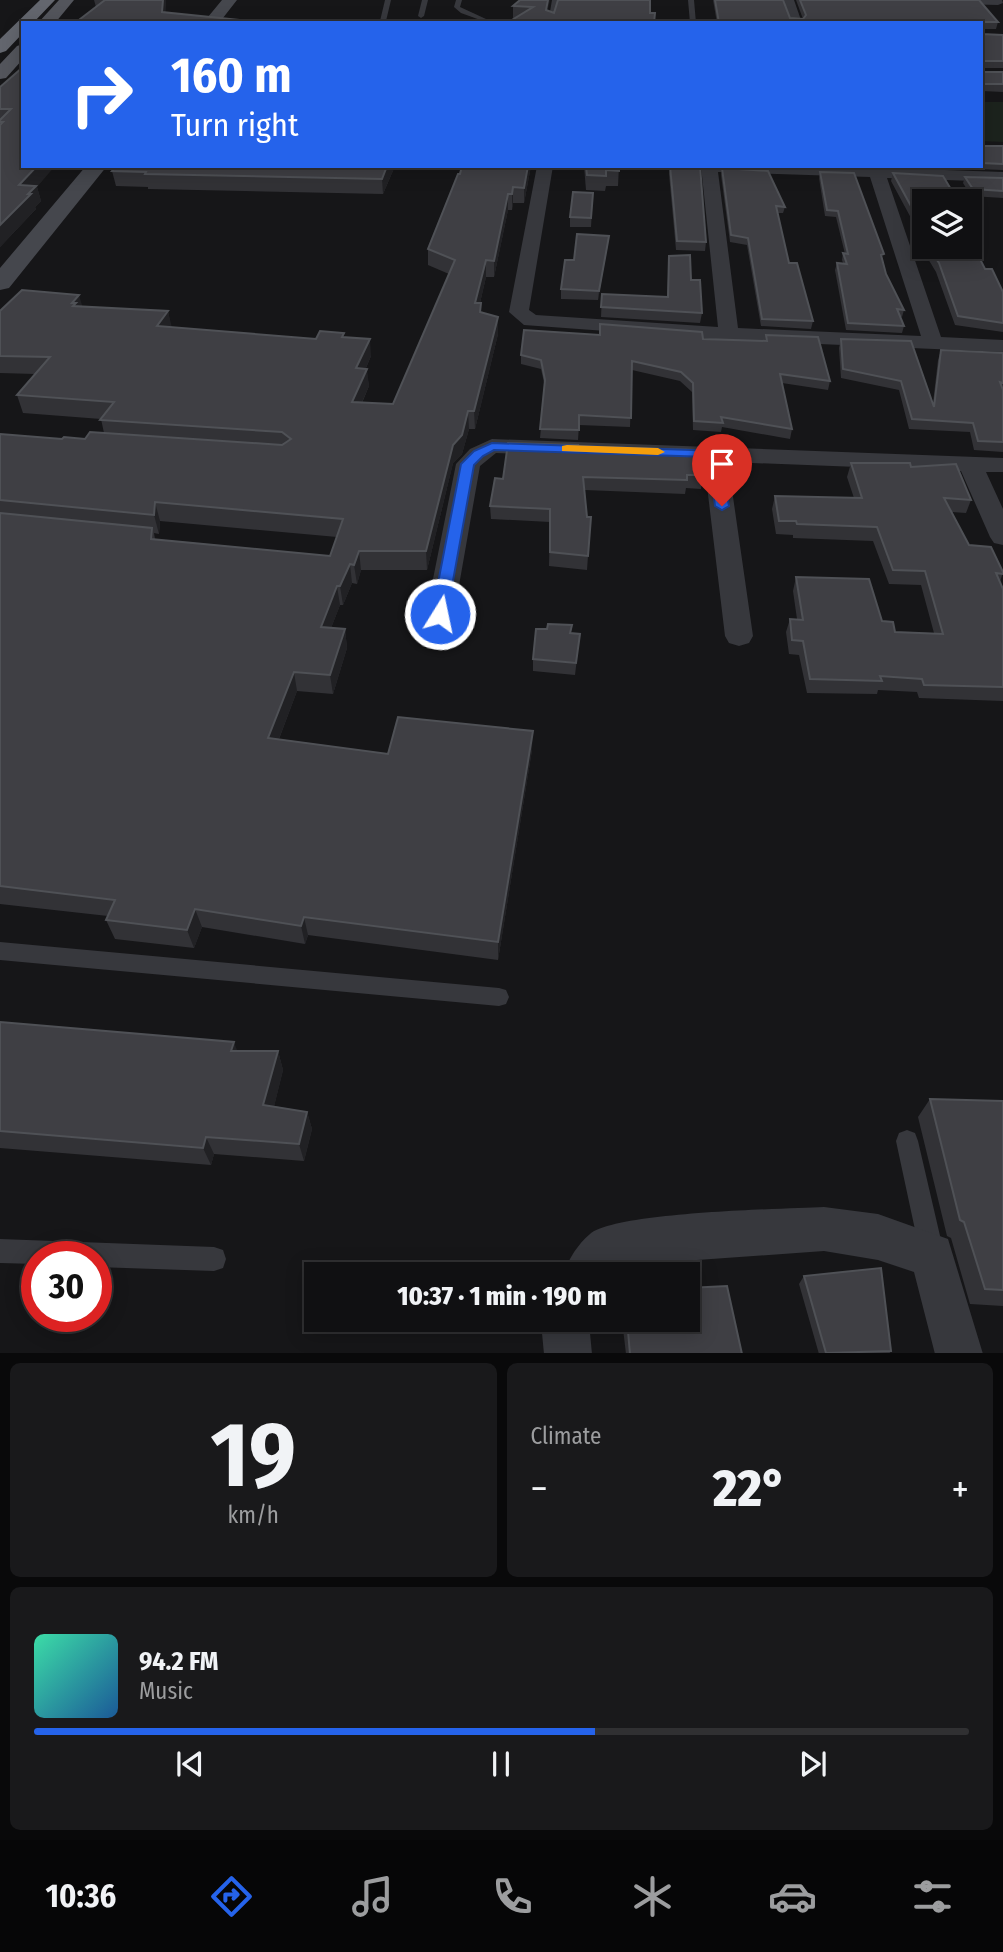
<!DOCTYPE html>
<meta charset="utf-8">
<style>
:root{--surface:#101012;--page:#19191b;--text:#f1f3f6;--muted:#9c9d9f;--line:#303032;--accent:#2563eb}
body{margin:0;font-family:"Fira Sans Condensed",sans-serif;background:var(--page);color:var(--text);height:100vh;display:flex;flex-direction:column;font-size:26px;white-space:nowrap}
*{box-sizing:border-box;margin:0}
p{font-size:23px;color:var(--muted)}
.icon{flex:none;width:38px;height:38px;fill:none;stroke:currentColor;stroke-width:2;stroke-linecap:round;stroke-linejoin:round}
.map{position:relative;height:1353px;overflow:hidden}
.sheet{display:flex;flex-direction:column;gap:10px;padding:10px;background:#09090a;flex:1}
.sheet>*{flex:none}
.guide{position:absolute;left:21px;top:21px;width:962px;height:147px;border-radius:0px;box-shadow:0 4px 18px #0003,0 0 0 2px var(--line);background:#2563eb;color:#fff;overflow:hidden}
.buttons{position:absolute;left:912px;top:189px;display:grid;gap:14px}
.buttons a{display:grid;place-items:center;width:70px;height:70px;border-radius:0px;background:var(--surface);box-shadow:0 4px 18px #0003,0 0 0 2px var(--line);font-size:35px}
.speed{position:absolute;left:21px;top:1241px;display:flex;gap:14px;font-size:35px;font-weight:700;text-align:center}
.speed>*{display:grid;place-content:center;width:91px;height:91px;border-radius:50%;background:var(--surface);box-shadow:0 4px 18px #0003,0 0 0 2px var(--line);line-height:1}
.speed .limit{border:10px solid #d22;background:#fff;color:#111}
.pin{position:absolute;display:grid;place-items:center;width:60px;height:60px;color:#fff;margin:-72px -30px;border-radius:50% 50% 50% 0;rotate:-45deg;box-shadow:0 0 7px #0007}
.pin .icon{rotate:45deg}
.me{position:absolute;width:77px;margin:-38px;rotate:10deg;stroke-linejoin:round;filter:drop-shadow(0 0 5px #0008)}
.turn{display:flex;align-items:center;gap:24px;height:147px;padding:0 35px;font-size:32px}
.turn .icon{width:91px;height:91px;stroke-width:2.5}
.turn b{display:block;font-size:49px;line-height:60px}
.big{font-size:52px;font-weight:800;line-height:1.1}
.sheet .card{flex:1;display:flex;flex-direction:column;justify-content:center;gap:10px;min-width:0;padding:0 24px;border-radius:10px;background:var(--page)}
.sheet .dial{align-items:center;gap:0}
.dial b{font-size:91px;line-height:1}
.song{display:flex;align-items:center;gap:21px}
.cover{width:84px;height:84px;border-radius:10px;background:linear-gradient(135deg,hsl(160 70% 55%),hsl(210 70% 35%))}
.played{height:7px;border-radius:4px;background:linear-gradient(90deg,var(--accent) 60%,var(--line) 60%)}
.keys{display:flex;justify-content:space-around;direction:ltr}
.heat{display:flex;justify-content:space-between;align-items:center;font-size:38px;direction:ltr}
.sheet .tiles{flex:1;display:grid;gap:10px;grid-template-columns:1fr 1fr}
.card:last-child{grid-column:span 2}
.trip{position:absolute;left:304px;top:1262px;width:396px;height:70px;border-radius:0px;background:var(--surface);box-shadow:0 4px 18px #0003,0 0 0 2px var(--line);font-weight:800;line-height:70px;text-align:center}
.dock{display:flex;height:112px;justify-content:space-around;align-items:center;background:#060607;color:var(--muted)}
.dock .icon{width:49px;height:49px}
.dock .active{color:var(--accent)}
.dock b{font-size:32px;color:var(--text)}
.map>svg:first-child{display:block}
</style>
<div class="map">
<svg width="1003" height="1354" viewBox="0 0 1003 1354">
<rect width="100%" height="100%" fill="#161618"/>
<path fill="#1c231d" d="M982 102H1003V142L982 141Z"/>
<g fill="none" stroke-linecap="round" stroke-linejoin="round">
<path fill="#37383d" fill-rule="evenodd" d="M385 0H391L386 21 382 23 380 21Z
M422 0H428L424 16 421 18 418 16Z
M456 0H462L460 7 486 19 483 21 461 13 454 7Z
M552 0H558L554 23H548Z
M688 0H694L696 23H690Z
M0 942 499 988 506 990 509 997 506 1004 499 1006 0 960Z
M907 1130 915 1133 918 1141 944 1253 941 1262 932 1265 923 1262 920 1253 896 1141 899 1133Z
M0 1239 214 1247 223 1250 226 1259 223 1268 214 1271 96 1267V1256H37V1264L0 1263Z"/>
<path fill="#37383d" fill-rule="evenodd" d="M782 0H794L802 23H790Z
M913 0H1002L1003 3 998 5 919 3Z
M537 166H553L529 310 536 315 718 327 701 166H828L1003 172V182L887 178 941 337 1003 340V352L729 340 524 325 509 312ZM718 172 870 177 921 336 738 328Z
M492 439 1003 458V472H986L1003 509V545L994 543 990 537 961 471 728 462 753 636 749 643 739 646 729 643 725 636 704 461 496 453 480 466 454 614 450 621 440 623 430 621 426 614 456 464 470 449Z
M824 1207 878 1214 948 1239 983 1354H935L914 1272 878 1260 824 1251 641 1264 620 1269 616 1274H563C569 1259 577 1245 590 1234 616 1212 781 1209 824 1207Z
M545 1320H592L590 1333 592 1354H544L542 1333Z"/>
<path fill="#45474d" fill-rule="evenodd" d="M222 0H237L219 23H203Z
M86 166H107L9 288 0 290V268Z"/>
<path fill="#53555c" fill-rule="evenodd" d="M59 0H74L55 23H38Z
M23 44V59L6 78 0 79V64L17 46Z"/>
<path fill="#63666e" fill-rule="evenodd" d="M40 0H55L33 23H23V33L6 51 0 53V39Z"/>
</g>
<path fill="#323236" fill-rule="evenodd" d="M94 0H166L165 13 240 20 241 23H75L96 7Z
M520 0 554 13H650L513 18V6Z
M713 0H783L790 18 803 19 796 0H979L998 22 996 29H982V34L1003 35V68H982V72H1003V92L982 91V23H717Z
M23 67 37 187 41 201 35 207 36 209 0 247V87Z
M982 146H1003V170L953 168V166H982Z
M395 166 383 194 148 189V187L116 186 112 171Z
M462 166H531L524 203H513L512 210H508L494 277H486L480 303 481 313 498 317V334L475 429H469L462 454 453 463 427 570H361L357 584 352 583 343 605H340L331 628 345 629 347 648 333 694 297 691 279 739 388 754 532 750 498 960 308 935 305 944 202 927 194 948 115 939 106 920 108 916 0 904V434L62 439H85L104 433 101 419 23 413 17 395 35 374 0 373V311L82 306 168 311 171 328 316 339 344 337 371 356 366 368 369 386 362 403 393 404 449 274 428 265V249ZM160 521 337 537 330 556 155 539 154 533 159 534Z
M584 166H619L618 186H606L605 191 586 190Z
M670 166 706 242 705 251 676 250 669 174Z
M722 168 785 207 783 213H778L789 263 813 321 811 329 761 326 747 245 730 242 721 175Z
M820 172 883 260 886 274 904 310 902 317 900 316 904 326 902 333 846 330 835 270 837 263H843L842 260 843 253 845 254 836 217 825 216 819 178Z
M893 173 924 201V247H970L1003 292V332L955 325 936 272 916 239 918 231 891 181Z
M965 177 1003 178V198L971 196 963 183Z
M593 193 591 227H570V217Z
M609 236 598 300 561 299V289L574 260Z
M669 256 691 280 702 313 700 323 601 317 602 294 667 297Z
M766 335 830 381 828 390 782 383 792 429 790 439 722 427 721 432 693 430 692 392 680 381 632 370 630 427 579 425 578 440 540 438 545 387 541 369 521 364V355L703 339 765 341Z
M841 339 933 403 938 360 941 350 1003 353V452L974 450 970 432 909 429 899 390 841 378 839 348Z
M661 449 703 475 701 489 686 488 685 494 585 490 588 556 587 570 549 566 550 522 491 519 490 506 503 479 577 450 660 454Z
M851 463 911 467 971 500 966 513 952 512 969 545 1003 572 1000 582 1003 589V701L919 698 917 692 878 690 877 694 807 693 799 655 789 654 786 632 790 619H797L793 591 796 577 882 621 895 632 934 633 921 585 889 584 873 541 793 538V535L776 534 772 509 775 496 854 498 847 477Z
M572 625 571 633 580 634 575 675 533 671V659L547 629Z
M0 1022 237 1051H278L283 1070 274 1106 307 1112 312 1129 304 1161 214 1154 211 1165 0 1148Z
M930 1099 1003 1101V1306L970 1304 951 1238 947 1236 918 1117Z
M804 1276 891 1351 889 1354H819L799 1284Z
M622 1320H688L742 1354H626Z"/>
<path fill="#212124" d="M163 0H166L165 23 162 12Z
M548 0H550L545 23 546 10Z
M37 166H55L37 187 41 201 35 207 36 209 0 247V225L19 185Z
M387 166H395L383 194 382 179Z
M528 166H531L524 203V188Z
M513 187V203L512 210V194Z
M508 194V210L494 277V261Z
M609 236 608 245 598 300 599 291Z
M486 260V277L476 320 475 303Z
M79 295 84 312 80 317 72 303Z
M168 311 172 328 157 326Z
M498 317V334L475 429 474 411Z
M370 339 371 356 358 386 356 368Z
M367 369 369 386 354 420 352 402Z
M468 411 469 429 462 454 453 463 427 570 426 551 453 445Z
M155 502 160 521 159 534 154 515Z
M359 551 361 570 357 584 354 565Z
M350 564 352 583 343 605 340 586Z
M337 586 340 605 324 646 321 627Z
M345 629 347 648 333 694 330 675Z
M294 672 297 691 272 757 268 738Z
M533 731 532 750 498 960V942Z
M195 909 202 927 194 948 187 930Z
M304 917 308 935 305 944 301 926Z
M234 1042 241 1061 231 1051Z
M278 1051 283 1070 270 1123 263 1105Z
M307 1112 312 1129 304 1161 299 1144Z
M206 1137 214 1154 211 1165 203 1148Z"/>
<path fill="#3f3f44" stroke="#4f5156" stroke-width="2" d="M105 0H163L162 12 240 20 237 23H75Z
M520 0H548L546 10 554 13 558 0H650V13H655L654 23H507L533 7 513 6Z
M715 0H783L790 18 803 19 806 15 800 0H979L998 22H982V34L1003 35V61H982V72H1003V84H982V23H719Z
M23 67V166H37L19 185 36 186 28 194H31L0 225V125L3 122H0V120L11 109H0V87Z
M982 146H1003V164L982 163Z
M116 166H387L382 179 145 174 146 172 112 171Z
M462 166H528L524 188 513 187 512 194H508L494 261 486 260 475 303H481L480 312 498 317 474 411H468L462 435 453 445 426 551H359L354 565 350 564 340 586H337L321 627 345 629 330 675 294 672 268 738 388 754 398 717 533 731 498 942 304 917 301 926 195 909 187 930 106 920 115 900 0 886V513L152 528 151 539 330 556 343 519 155 502 154 515 0 500V434L62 439 64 437 85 439 90 432 282 445 291 439 282 432 100 420 114 402 17 395 50 357 0 356V311L22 290 79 295 72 303H76L73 306 168 311 157 326 316 339 320 331 344 333 342 337 370 339 356 368 367 369 352 402 393 404 455 260 428 249 458 174H460Z
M586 166H619V171L606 170V176L587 175Z
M670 166H700L706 242 677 241Z
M722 168 768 171 785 207 776 206 789 263H797L813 321 762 319 748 238 731 235Z
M820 172 854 173 884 254 881 255 886 274 904 310 897 309 904 326 848 323 837 263 847 264 843 253 848 254 838 211 827 210Z
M893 173 943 176 958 201H924V230Z
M965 177 1003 178V191L973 189Z
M573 192 593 193 591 218 570 217Z
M918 231 924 232V240Z
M577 234 609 236 599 291 561 289 565 260H574Z
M970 239 985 269H992L1003 292V323L958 316 939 263 928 247H970Z
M690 255 691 280H700L702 313 601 307 602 294 668 297 669 256Z
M600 324 702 332 703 339 767 341 766 335 818 337 830 381 780 374 792 429 721 417 723 423 694 421 693 383 681 372 632 361 631 418 579 415V430L540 429 545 380 541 360 521 355 524 330 600 335Z
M841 339 911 341 934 407 941 350 1003 353V383L1000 382 1003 390V442L978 441 973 423 912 419 901 381 843 369Z
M508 443 578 445 577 450 661 454V449L701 450 703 475H687V480L583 477 587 517H591L588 556 550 552V509L490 506 495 478 503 479Z
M851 463H910L911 467 956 464 971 500 944 498 969 545 991 547 1003 572V574L996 573 1003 589V687L924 685 922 679 880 676 882 681 810 679 803 641 792 640 790 619 803 620 796 577 869 579 882 621 893 622 895 632 943 634 925 571 893 570 877 527 797 524 796 521H779L775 496 862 498Z
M548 624 572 625 570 633 580 634 576 663 533 659 536 629H547Z
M0 1022 234 1042 231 1051H278L263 1105 307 1112 299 1144 206 1137 203 1148 0 1131Z
M930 1099 1003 1101V1290L985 1289 964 1222 960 1220Z
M881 1268 891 1351 826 1353 804 1276Z
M727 1286 742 1354H630L627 1320H688V1288Z"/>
<path fill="#2563eb" stroke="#184099" stroke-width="2" d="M492 443 719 451 729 506 722 510 715 506 709 457 494 450 483 456 474 465 447 614 445 617H435L432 614 461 464 474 451Z"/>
<path fill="#f59e0b" d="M567 445 658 448 665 452 658 455 562 451V446Z"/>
</svg>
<div class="buttons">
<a><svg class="icon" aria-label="layers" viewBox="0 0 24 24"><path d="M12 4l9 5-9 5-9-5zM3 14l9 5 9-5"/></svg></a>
</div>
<div class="speed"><div class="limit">30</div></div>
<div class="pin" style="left:722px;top:506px;background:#d93025"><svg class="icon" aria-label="arrive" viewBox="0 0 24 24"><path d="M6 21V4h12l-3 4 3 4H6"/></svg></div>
<svg class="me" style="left:440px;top:614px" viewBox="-20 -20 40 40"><circle r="17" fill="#2563eb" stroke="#fff" stroke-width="3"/><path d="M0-11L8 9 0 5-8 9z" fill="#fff"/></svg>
<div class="trip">10:37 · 1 min · 190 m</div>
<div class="guide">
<div class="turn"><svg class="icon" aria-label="right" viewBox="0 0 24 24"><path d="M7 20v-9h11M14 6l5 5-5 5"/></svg><div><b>160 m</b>Turn right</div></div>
</div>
</div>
<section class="sheet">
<div class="tiles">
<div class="card dial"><b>19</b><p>km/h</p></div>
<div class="card"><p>Climate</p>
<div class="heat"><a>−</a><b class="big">22°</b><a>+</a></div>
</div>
<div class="card">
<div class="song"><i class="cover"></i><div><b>94.2 FM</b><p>Music</p></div></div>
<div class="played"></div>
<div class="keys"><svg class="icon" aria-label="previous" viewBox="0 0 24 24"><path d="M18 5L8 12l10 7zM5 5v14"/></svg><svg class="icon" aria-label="pause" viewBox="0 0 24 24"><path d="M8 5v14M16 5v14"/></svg><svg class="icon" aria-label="next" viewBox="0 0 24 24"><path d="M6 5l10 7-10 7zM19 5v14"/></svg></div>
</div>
</div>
</section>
<nav class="dock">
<b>10:36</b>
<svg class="icon active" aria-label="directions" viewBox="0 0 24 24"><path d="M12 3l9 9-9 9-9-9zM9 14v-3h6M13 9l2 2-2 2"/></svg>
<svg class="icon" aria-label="music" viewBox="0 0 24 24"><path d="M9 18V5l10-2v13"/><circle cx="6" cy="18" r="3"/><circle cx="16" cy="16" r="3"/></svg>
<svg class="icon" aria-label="phone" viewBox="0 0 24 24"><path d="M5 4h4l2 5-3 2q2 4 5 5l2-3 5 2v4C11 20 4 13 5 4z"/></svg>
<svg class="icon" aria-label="climate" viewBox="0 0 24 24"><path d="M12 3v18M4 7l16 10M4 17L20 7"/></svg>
<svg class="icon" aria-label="car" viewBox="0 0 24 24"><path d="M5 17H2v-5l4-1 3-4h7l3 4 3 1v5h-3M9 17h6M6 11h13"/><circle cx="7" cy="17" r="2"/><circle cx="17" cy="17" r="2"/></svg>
<svg class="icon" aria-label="filters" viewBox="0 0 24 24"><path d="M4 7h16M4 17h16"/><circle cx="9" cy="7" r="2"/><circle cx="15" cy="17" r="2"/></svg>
</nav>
